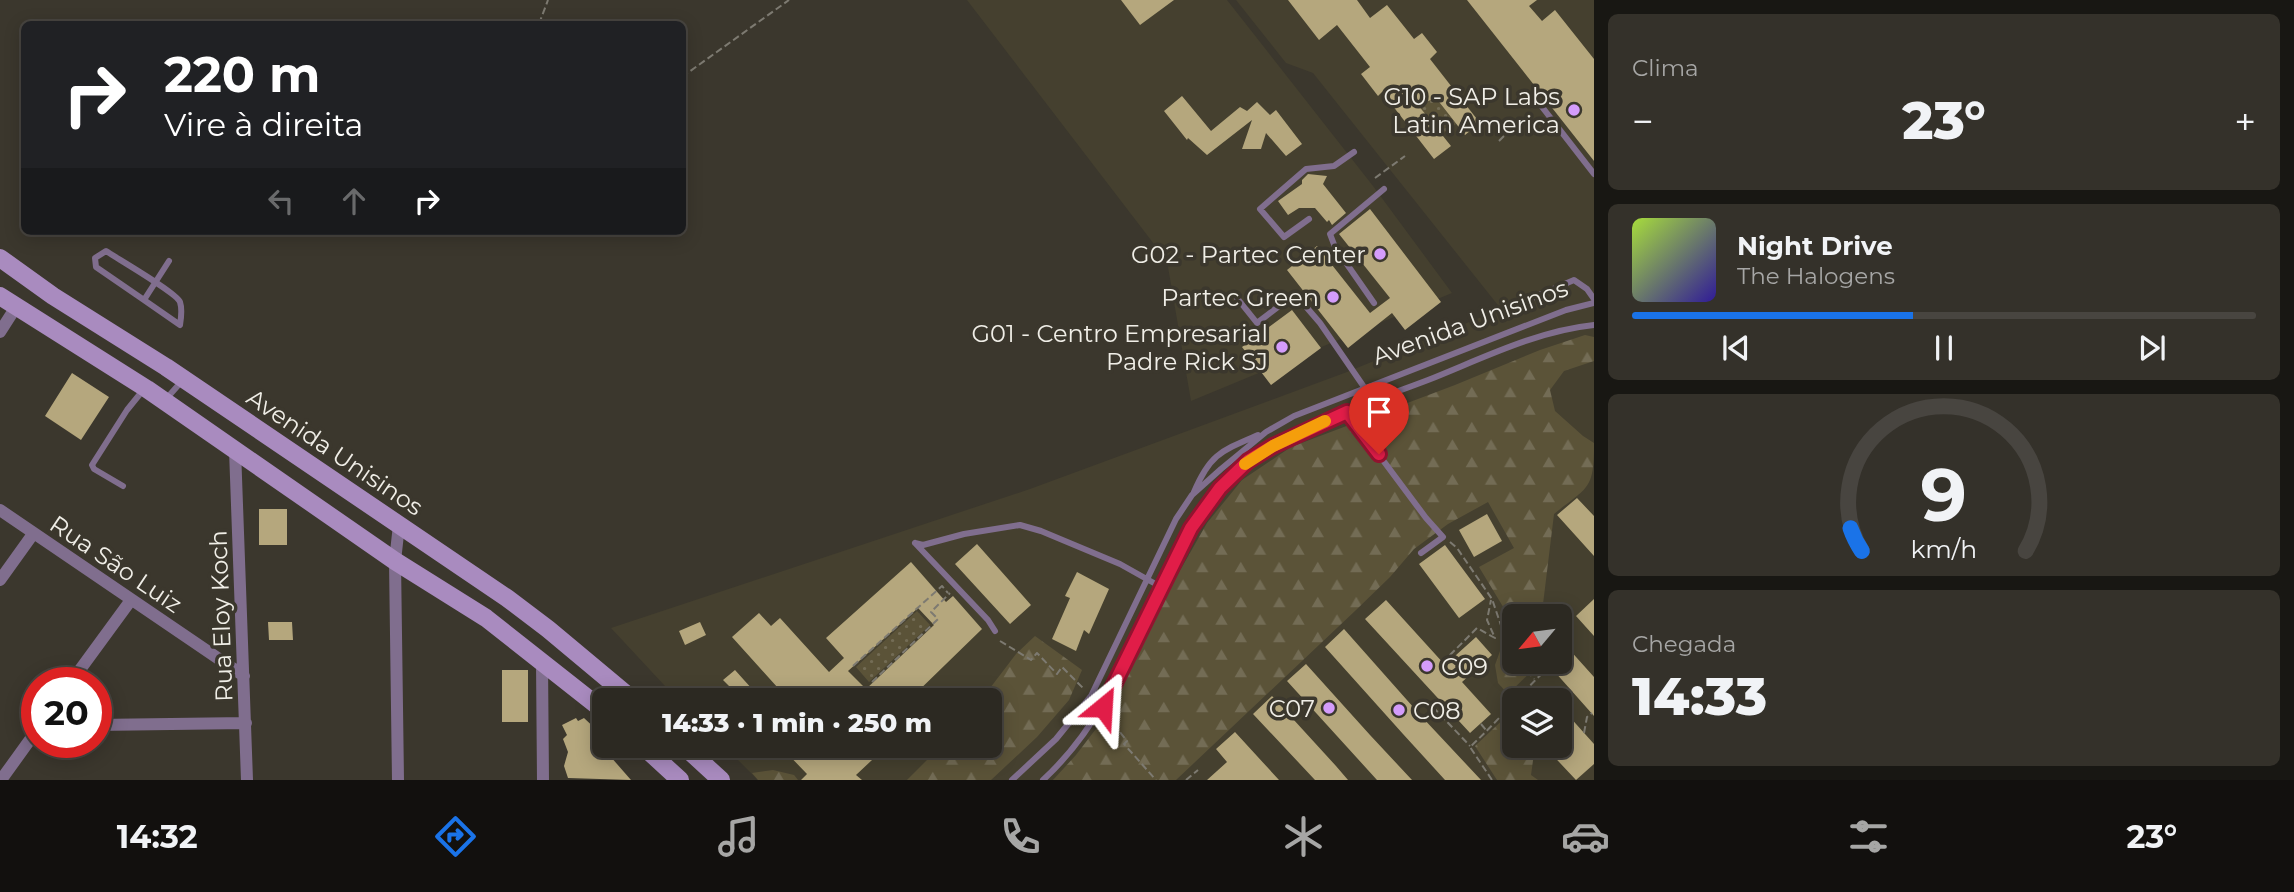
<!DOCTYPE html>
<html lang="pt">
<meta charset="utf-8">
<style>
:root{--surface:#2c2922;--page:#34312a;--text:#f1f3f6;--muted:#a6a6a5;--line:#484540;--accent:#1a73e8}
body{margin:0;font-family:Montserrat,sans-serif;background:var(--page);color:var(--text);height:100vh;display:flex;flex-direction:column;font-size:26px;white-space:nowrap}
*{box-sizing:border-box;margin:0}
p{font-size:23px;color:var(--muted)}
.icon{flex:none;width:38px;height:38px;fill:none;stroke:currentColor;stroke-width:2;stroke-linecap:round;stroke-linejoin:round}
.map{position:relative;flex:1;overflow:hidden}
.side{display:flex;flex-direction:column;gap:14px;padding:14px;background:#181713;width:700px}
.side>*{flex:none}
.top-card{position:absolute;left:21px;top:21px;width:665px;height:214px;border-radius:10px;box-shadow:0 4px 18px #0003,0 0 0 2px var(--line);background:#202124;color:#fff;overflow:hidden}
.needle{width:46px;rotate:241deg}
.fabs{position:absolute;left:1502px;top:604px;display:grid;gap:14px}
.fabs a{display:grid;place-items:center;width:70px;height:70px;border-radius:10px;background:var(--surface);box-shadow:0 4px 18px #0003,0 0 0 2px var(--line);font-size:35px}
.speed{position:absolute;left:21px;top:667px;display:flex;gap:14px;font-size:35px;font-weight:700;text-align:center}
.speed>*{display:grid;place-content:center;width:91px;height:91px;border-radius:50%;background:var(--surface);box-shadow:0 4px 18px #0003,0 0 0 2px var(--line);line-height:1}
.speed .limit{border:10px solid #d22;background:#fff;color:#111}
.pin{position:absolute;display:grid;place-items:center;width:60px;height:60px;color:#fff;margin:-72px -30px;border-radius:50% 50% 50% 0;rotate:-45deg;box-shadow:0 0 7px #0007}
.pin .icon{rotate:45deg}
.me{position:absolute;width:77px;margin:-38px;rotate:27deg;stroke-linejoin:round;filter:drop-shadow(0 0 5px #0008)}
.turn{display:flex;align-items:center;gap:24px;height:147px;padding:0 28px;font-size:32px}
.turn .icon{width:91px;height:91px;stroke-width:2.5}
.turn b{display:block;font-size:49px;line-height:60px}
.lanes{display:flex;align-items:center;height:66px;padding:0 28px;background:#0003;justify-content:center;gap:35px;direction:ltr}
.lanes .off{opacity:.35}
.big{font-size:52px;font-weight:800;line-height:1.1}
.side .widget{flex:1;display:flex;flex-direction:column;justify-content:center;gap:10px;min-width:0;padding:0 24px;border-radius:10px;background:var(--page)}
.side .dial{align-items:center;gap:0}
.dial svg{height:182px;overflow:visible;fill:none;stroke:var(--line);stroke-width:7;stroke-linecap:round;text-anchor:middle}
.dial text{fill:var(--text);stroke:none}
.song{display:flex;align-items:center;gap:21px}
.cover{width:84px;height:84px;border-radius:10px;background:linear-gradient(135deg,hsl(80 70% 55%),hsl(250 70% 35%))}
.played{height:7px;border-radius:4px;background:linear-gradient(90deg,var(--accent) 45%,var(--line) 45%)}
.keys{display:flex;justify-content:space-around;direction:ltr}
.heat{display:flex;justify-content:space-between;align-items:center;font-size:38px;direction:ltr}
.trip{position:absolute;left:592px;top:688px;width:410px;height:70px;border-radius:10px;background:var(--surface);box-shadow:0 4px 18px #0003,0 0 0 2px var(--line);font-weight:800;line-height:70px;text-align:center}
.tab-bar{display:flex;height:112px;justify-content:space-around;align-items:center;background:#12100e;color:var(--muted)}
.tab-bar .icon{width:49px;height:49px}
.tab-bar .current{color:var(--accent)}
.tab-bar b{font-size:32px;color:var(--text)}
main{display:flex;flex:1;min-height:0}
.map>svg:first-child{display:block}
</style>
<main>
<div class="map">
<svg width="1594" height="780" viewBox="0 0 1594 780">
<defs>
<pattern id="forest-firs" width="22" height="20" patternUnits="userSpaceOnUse" patternTransform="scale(1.75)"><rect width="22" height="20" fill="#5b5338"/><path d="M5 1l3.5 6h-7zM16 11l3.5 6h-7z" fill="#736c55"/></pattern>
<pattern id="park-dots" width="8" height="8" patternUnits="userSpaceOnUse" patternTransform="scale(1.75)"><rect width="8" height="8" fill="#5b5338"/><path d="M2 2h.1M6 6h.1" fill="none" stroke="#736c55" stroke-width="1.8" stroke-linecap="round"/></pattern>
</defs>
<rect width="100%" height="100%" fill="#3b372d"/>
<path fill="#45402f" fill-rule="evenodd" d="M967 0H1227L1373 186 1452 293 1191 401 1167 261Z
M1236 0H1594V780H758L724 746H989V700H678L611 628 1030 489 1347 372 1501 309 1313 73 1286 63ZM1514 616H1559V662H1514ZM1514 700H1559V746H1514Z"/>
<path fill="url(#forest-firs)" d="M1585 335 1594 337V361L1564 371 1550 390 1555 411 1583 436 1594 443C1594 490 1589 486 1554 514L1543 604 1545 616H1514V662L1540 663 1508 694 1498 683 1495 665 1500 651 1505 610 1479 567 1514 548 1488 502 1448 524 1414 549 1390 577 1356 610 1176 780H1053L1076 755 1118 700 1124 683 1174 581 1207 523 1242 480 1291 447 1455 385 1540 350Z
M1035 636 1082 670 1069 700 1037 737 991 780H907L941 746H989V700H981L1016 654Z
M1511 712 1514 716V746H1535L1531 775 1538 780H1497L1475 746Z
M773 770 794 775 798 780H758L752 773Z"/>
<path fill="url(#park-dots)" d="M1429 89 1456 124 1441 135 1414 100Z
M917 611 930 625 869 682 856 667Z"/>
<path fill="#b5a77d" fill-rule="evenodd" d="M1121 0H1174L1140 25Z
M1288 0H1357L1370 18 1387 5 1414 39 1422 33 1437 52 1430 59 1480 123 1465 135 1436 98 1418 105 1451 146 1434 159 1382 92 1378 96 1361 74 1370 67 1337 25 1319 40Z
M1467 0H1537L1529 6 1542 21 1555 10 1594 59V161Z
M1182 96 1211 131 1240 107 1247 111 1257 102 1270 115 1276 110 1302 144 1286 156 1266 133 1261 149H1242L1252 120 1207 155 1188 138 1187 140 1164 111Z
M1308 174 1327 176 1323 184 1346 213 1332 225 1329 220 1327 222 1315 208H1299L1288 215 1278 201 1302 184V180Z
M1370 209 1441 302 1405 330 1392 313 1348 348 1287 270 1317 246 1370 313 1390 298 1339 234Z
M1292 310 1321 348 1271 385 1242 347Z
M72 373 109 397 81 440 45 416Z
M1577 498 1594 516V556L1557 515Z
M259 509H287V545H259Z
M1487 514 1502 541 1474 557 1459 530Z
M977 544 1031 605 1010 624 955 564Z
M1445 545 1485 599 1459 618 1419 564Z
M911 562 946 602 953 596 982 629 909 700H800L793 692 787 698 732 637 759 613 771 626 780 618 829 672 844 658 826 638ZM918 608 934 625 866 689 848 671Z
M1077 572 1109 589 1089 634 1084 630 1076 651 1052 639 1070 598 1065 596Z
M1594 599V636L1576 616Z
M1386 600 1445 665 1476 637 1492 655 1462 682 1491 714 1470 733 1365 619Z
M268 622H292L293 640H269Z
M700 622 706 635 685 645 679 631Z
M1344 629 1422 717 1481 780H1445L1403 734 1325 647Z
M1559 638 1594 677V716L1546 662H1559Z
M1306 664 1370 735 1412 780H1377L1287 681Z
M502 670H528V722H502Z
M735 670 753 690 743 700 723 680Z
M1272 696 1336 766 1348 780H1315L1253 714Z
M1559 705 1594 744V764L1576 780 1544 746H1559Z
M576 718 578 721 584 718 600 733 597 736 604 742V746H607L614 751 610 756 631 780 568 778 564 766 568 752 563 739 567 735 562 725Z
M1235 732 1279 780H1207L1227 762 1216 749Z
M780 746H817L825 754 834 746H887L856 775 862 780H801L807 774Z"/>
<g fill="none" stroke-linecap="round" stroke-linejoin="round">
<path stroke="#7d7a71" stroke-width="2" stroke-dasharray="7 3.5" stroke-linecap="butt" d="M539 24 548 0
M682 77 789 0
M1499 141 1522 118
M1375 178 1405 156
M1450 542 1457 548 1492 599 1507 643 1514 652
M1000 641 1031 660 1037 653 1057 674 1062 667 1083 688
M1521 662 1534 679
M1444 664 1448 657 1477 628 1495 638 1487 620 1491 600
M853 666 942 586 948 593
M872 682 938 619 931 612 950 593
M1529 687 1541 700
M1433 707 1470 746
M1107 716 1127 741 1124 744 1156 780
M1481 724 1486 730
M1584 733 1587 717 1592 713
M1186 780 1198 770
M1492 780 1470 747C1498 721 1522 692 1550 666"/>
<path stroke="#806e8e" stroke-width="6" d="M1539 103 1594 174
M1309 219 1284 237 1260 209 1306 169 1334 166 1354 152
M1237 298 1257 323 1295 294 1320 323 1364 387
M144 300 180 325C181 319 182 308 180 302 177 293 118 259 106 251L95 258 96 267 144 300 169 261
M1374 303 1335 247 1330 234 1384 189
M1518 304 1574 280 1587 289 1594 299
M166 399 182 381
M1347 412 1426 518 1443 537 1421 553
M123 486 94 469 92 465 127 410 144 389
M1194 492C1210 454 1221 451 1258 435
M915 543 923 545 964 534 1020 525 1041 531 1120 564 1161 587
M915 543 988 620 995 631
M1012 780 1056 739 1091 696 1176 519 1192 495 1221 469 1266 432 1294 416 1566 310 1594 303
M1043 780C1117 712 1142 614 1190 529 1205 504 1225 478 1249 461 1301 423 1368 403 1428 380 1481 359 1536 331 1594 325"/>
<path stroke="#806e8e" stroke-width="12" d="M0 332 16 307
M235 450 247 780
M0 510 244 676
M0 580 33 534
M542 662 543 780
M71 682 131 600
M96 725 246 723
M1 780 37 730
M398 780 395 561 399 525"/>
<path stroke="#a98bbf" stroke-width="18" d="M0 258 53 296 166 367 507 598 548 629 633 700
M0 296 147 389 395 561 486 618 604 711
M643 746 680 780
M684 746 721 780"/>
</g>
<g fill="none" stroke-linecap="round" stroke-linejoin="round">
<g stroke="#92132f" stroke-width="18">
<path id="route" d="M1103 707 1191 528 1220 488 1248 461 1273 446 1347 412 1379 454"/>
</g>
<use href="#route" stroke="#e11d48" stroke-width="12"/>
<path stroke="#f59e0b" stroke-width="12" d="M1245 464 1273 446 1325 421"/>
</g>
<g fill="#d49cfb" stroke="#3b372d" stroke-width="2.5">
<circle cx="1574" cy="110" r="7"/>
<circle cx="1380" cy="254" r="7"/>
<circle cx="1333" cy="297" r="7"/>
<circle cx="1282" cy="347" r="7"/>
<circle cx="1427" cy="666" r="7"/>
<circle cx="1329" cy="708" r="7"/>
<circle cx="1399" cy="710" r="7"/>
</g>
<g text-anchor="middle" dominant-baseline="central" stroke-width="7" stroke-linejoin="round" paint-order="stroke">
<g font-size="24" fill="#f0eee7" stroke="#3b372d" text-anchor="end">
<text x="1560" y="96">G10 - SAP Labs<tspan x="1560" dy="28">Latin America</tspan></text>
<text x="1366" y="254">G02 - Partec Center</text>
<text x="1319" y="297">Partec Green</text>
<text x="1268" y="333">G01 - Centro Empresarial<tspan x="1268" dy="28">Padre Rick SJ</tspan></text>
<text x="1441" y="666" text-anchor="start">C09</text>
<text x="1315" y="708">C07</text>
<text x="1413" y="710" text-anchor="start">C08</text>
</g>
<g font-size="24" fill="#f0eee7" stroke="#3b372d">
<text transform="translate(1470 322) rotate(-20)">Avenida Unisinos</text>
<text transform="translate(335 452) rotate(34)">Avenida Unisinos</text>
<text transform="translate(116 564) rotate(34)">Rua São Luiz</text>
<text transform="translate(221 616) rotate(-92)">Rua Eloy Koch</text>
</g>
</g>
</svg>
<div class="fabs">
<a><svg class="needle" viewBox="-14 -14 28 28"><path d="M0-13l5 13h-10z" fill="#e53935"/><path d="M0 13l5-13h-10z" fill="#a6a6a5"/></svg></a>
<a><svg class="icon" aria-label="layers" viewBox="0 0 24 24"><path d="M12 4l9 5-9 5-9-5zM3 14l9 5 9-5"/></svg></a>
</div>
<div class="speed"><div class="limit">20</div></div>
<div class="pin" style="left:1379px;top:454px;background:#d93025"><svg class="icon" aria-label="arrive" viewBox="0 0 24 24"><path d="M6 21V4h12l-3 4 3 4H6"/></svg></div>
<svg class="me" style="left:1103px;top:707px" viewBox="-20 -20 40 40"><path d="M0-17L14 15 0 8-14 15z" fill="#e11d48" stroke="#fff" stroke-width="4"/></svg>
<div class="trip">14:33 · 1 min · 250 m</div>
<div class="top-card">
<div class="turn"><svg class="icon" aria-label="right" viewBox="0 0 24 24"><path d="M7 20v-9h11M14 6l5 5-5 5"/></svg><div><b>220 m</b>Vire à direita</div></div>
<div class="lanes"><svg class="icon off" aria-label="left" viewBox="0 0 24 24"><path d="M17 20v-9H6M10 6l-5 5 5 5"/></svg><svg class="icon off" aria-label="ahead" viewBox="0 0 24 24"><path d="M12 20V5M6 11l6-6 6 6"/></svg><svg class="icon" aria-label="right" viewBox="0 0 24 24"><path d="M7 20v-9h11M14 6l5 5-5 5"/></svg></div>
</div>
</div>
<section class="side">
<div class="widget"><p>Clima</p>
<div class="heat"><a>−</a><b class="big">23°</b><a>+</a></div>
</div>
<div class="widget">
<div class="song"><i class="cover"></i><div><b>Night Drive</b><p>The Halogens</p></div></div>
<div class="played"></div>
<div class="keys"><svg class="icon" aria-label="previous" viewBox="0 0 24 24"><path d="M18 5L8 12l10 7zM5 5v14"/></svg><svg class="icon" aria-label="pause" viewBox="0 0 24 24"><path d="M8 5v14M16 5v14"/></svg><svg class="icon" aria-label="next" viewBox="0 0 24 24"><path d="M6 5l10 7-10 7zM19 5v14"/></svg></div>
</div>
<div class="widget dial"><svg viewBox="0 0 100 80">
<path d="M14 69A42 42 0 1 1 86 69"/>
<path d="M14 69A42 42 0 0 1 9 59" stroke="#1a73e8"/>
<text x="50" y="56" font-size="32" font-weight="700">9</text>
<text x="50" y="72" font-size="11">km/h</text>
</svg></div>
<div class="widget"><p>Chegada</p><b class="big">14:33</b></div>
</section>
</main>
<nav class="tab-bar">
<b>14:32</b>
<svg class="icon current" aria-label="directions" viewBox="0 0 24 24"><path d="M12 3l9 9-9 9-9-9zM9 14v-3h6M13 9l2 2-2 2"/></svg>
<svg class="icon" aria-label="music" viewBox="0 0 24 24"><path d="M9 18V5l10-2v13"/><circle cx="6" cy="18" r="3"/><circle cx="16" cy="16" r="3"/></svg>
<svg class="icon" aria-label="phone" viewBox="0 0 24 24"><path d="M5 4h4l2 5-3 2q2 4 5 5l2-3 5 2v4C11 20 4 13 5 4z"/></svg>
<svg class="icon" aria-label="climate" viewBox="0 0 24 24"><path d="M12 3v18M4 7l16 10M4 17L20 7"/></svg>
<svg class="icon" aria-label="car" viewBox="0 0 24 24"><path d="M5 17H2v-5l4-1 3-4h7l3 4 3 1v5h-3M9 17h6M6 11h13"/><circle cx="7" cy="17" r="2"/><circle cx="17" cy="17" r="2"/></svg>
<svg class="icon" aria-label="filters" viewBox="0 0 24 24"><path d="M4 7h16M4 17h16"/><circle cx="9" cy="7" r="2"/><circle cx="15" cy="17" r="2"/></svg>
<b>23°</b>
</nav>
